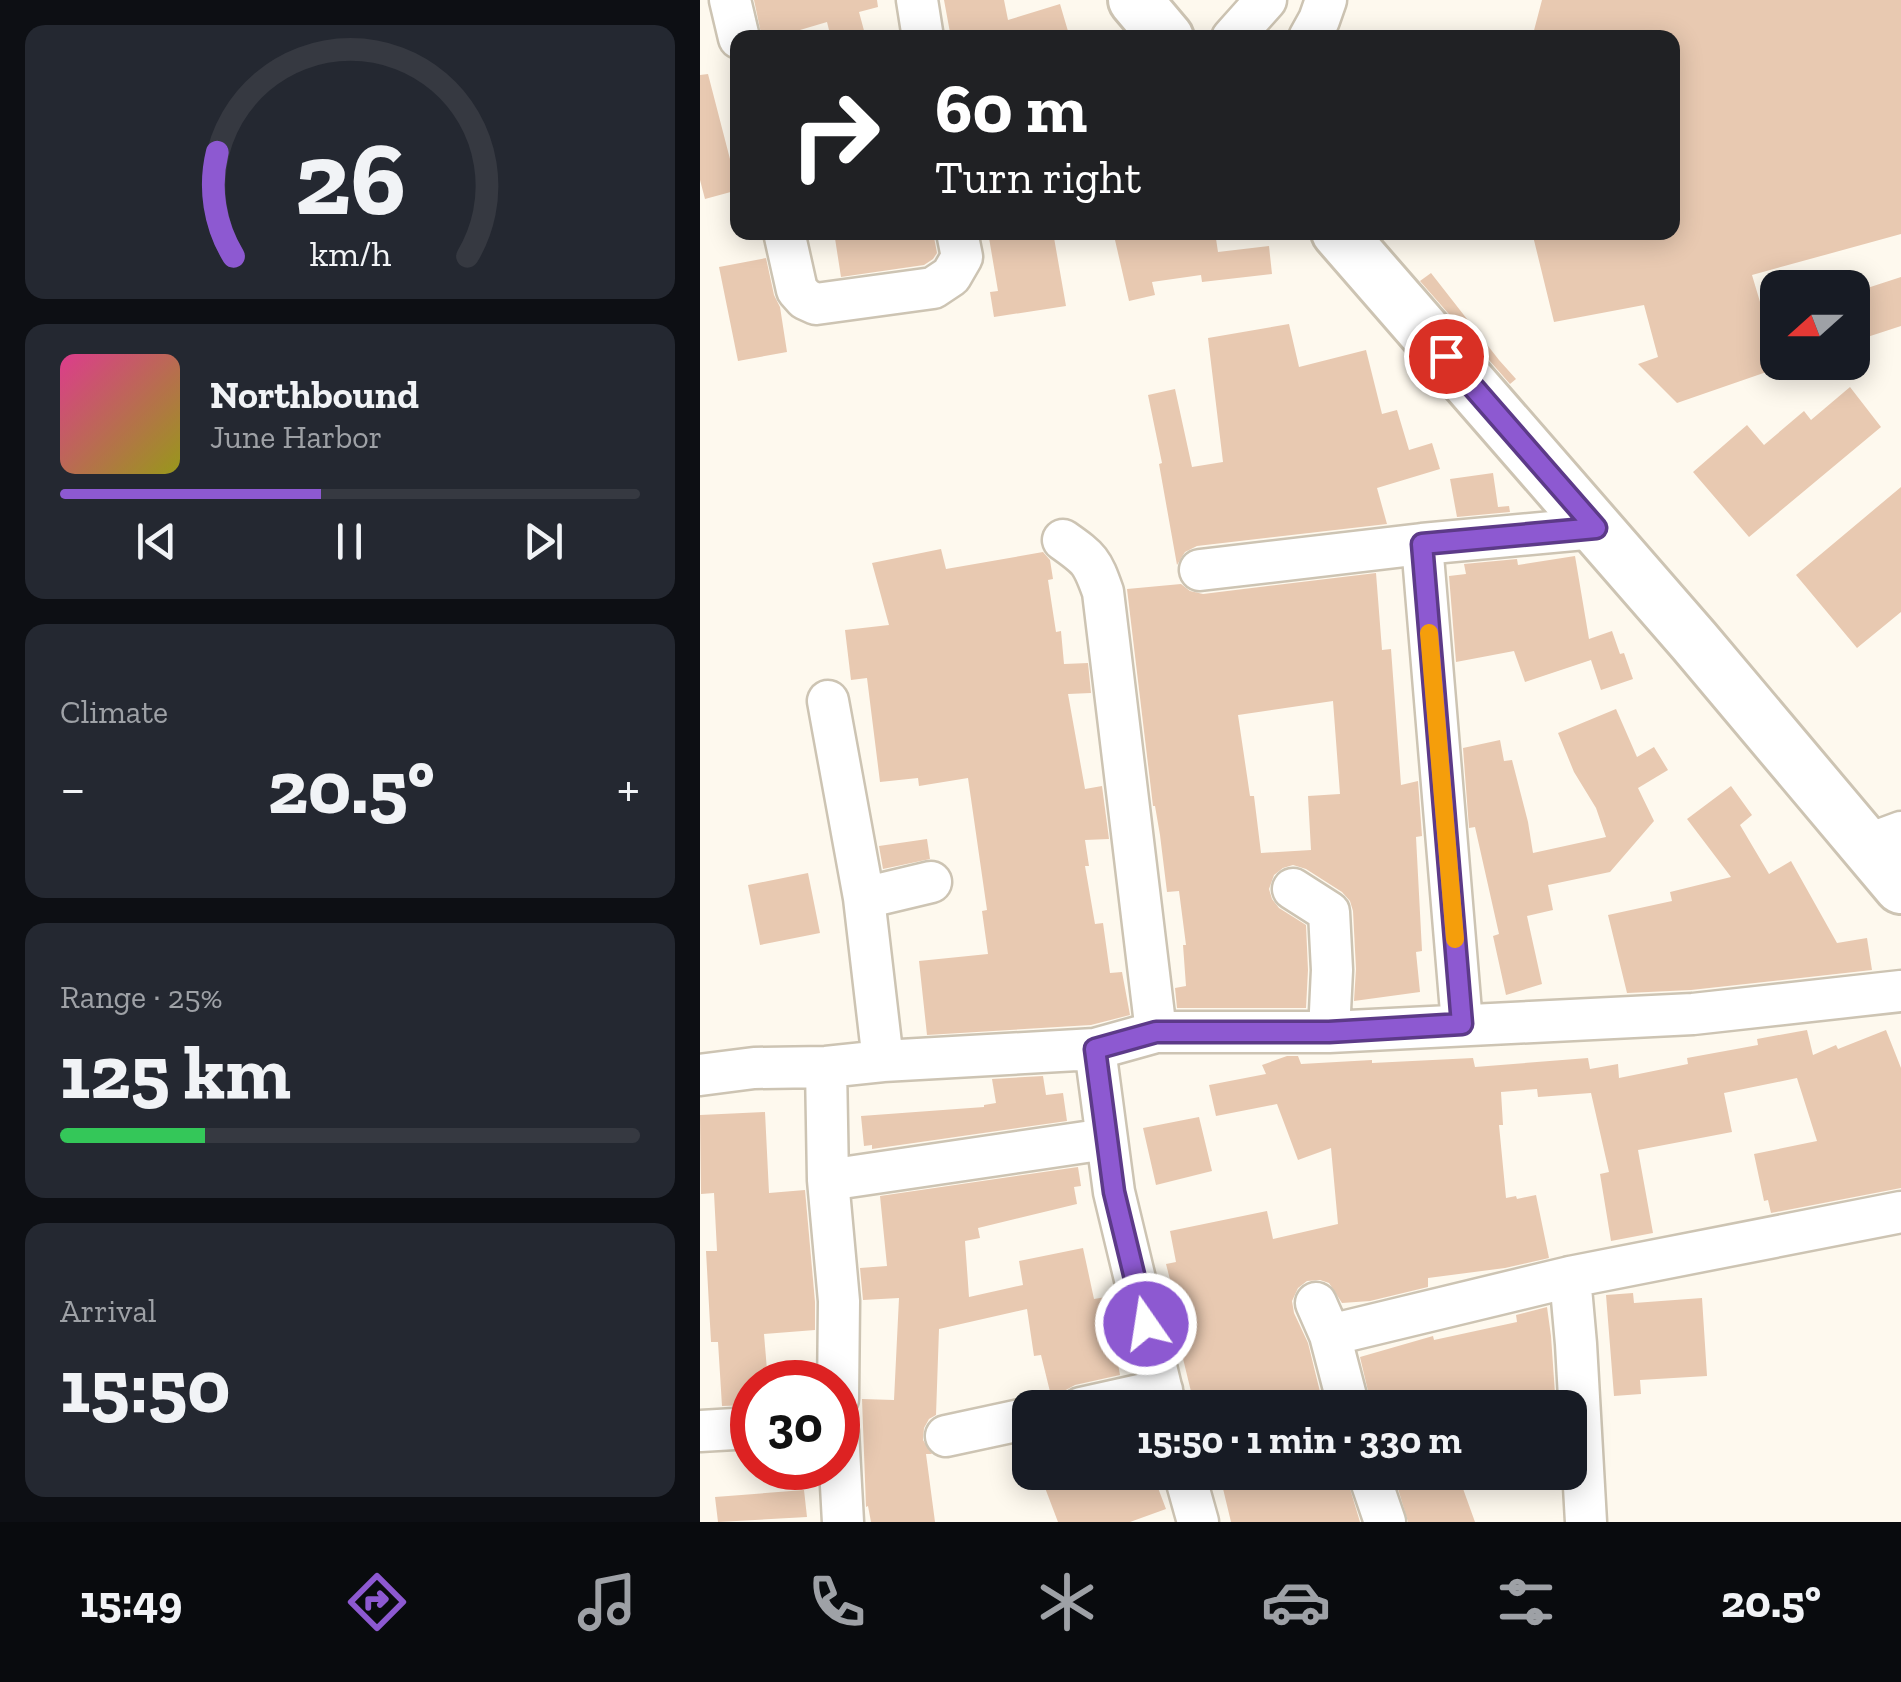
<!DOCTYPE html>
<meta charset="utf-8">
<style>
:root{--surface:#171b24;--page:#242831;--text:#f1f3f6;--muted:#9ea1a6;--line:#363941;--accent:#8d59d1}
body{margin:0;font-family:"Zilla Slab",serif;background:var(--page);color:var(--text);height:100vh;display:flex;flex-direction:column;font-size:38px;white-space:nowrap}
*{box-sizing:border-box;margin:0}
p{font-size:32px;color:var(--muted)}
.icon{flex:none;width:55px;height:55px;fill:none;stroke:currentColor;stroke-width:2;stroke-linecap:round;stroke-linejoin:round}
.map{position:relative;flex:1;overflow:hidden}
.side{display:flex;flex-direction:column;gap:25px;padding:25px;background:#0d0f14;width:700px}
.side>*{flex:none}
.guide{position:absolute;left:30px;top:30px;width:950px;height:210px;border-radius:20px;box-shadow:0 5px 25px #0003;background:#202124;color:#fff;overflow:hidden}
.needle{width:65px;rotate:249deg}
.fabs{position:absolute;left:1060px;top:270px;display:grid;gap:20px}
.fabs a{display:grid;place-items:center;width:110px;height:110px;border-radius:20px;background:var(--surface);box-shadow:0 5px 25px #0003;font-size:50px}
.speed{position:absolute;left:30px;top:1360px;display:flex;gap:20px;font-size:50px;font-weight:700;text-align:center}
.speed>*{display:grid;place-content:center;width:130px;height:130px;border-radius:50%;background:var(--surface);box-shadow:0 5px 25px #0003;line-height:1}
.speed .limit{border:15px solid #d22;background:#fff;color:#111}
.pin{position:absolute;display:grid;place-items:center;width:85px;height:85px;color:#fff;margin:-42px;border:5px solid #fff;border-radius:50%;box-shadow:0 2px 10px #0007}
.me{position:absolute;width:110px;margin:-55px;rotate:347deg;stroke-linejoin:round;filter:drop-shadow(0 0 8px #0008)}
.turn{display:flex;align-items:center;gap:35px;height:210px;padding:0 40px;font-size:45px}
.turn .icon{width:130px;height:130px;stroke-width:2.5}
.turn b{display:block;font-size:70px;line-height:85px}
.big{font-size:75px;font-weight:800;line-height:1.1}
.side .tile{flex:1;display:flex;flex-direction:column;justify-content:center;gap:15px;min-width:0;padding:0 35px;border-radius:20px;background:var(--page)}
.side .dial{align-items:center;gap:0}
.dial svg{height:260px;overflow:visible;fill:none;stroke:var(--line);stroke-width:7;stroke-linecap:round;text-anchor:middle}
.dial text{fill:var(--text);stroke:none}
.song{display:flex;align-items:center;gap:30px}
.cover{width:120px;height:120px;border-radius:15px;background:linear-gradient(135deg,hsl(330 70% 55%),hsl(60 70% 35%))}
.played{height:10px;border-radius:5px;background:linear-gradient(90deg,var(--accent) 45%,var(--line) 45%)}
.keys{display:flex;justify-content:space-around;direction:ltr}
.heat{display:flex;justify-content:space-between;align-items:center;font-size:55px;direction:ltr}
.charge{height:15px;border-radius:8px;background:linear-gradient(90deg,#34c759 25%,var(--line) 0)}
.trip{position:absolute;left:312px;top:1390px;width:575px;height:100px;border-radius:20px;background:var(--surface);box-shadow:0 5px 25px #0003;font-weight:800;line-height:100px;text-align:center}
.dock{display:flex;height:160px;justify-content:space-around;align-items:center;background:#090b0e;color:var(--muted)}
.dock .icon{width:70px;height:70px}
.dock .current{color:var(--accent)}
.dock b{font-size:45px;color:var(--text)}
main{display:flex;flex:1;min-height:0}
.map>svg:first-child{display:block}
</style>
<main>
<section class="side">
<div class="tile dial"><svg viewBox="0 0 100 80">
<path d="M14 69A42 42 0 1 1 86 69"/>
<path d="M14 69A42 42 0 0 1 9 37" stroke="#8d59d1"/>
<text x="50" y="56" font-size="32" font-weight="700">26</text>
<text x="50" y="72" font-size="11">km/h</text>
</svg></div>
<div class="tile">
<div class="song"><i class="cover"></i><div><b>Northbound</b><p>June Harbor</p></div></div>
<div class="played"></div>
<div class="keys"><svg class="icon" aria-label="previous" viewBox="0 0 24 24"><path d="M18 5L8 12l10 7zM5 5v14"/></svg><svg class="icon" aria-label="pause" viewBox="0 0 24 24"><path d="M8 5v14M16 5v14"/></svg><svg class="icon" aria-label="next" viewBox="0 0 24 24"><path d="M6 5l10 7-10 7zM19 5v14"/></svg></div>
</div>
<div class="tile"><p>Climate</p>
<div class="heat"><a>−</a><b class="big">20.5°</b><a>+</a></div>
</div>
<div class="tile"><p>Range · 25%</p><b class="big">125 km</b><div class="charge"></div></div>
<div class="tile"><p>Arrival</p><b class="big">15:50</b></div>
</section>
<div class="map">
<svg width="1201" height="1522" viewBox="0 0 1201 1522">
<rect width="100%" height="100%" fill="#fef9ee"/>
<path fill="#e8c9b1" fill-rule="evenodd" d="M54 0H177L178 7 159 12 166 38H131L127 22 73 38H62Z
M244 0H304L308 20 360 4 370 38H251Z
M842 0H1201V234L1052 275 1066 322 1078 318V368L977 403 938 364 958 357 944 305 854 322 832 232H972V38H832Z
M8 74 38 190 5 199 0 180V75Z
M134 232H233L237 253 233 259 224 265 141 277Z
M288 232H353L366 306 294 317 290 292 298 291Z
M447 232H515L518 252 569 246 572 274 502 282 501 275 452 282 455 295 429 301 415 240Z
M66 258 74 295 80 307 87 352 38 361 19 267Z
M731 273 799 360 816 379 810 384 720 281Z
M1201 277V326L1152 342V293Z
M589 324 599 367 666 350 682 414 697 410 709 450 732 443 740 469 677 488 687 524 497 546 485 552 477 565 459 464 462 463 448 395 475 389 492 467 523 462 508 338Z
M1150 387 1181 427 1049 537 993 472 1047 425 1064 445 1104 411 1111 420Z
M793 473 798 507 809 506 810 512 757 517 750 479Z
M1201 487V612L1157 648 1096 575Z
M241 549 246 569 343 552 350 560 353 579 348 580 356 632 361 631 364 664 388 663 391 693 368 694 385 789 402 786 409 839 385 840 389 866H385L395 924 403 923 410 973 422 972 430 1015 391 1025 227 1035 219 961 288 954 282 911 287 910 268 778 219 786 218 778 180 782 167 678 151 680 145 630 189 625 172 563Z
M875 556 889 639 912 631 920 654 924 653 933 679 901 690 891 660 825 682 814 651 756 662 749 576 766 574 764 564 817 559 818 565Z
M676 573 682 650 691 649 701 785 718 781 722 836 716 837 722 951 716 952 720 992 654 1001 656 969 653 911 650 901 642 892 606 869 593 865 583 868 574 875 569 889 572 899 579 908 606 925 608 970 606 1008H477L475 988 486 986 483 945H486L479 891 467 892 460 835 455 806H453L427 589 481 584 490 591 503 594ZM633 701 640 794 608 796 611 850 561 853 554 796H550L538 715Z
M916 709 937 757 954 747 968 770 938 788 954 821 910 872 848 885 853 910 827 916 842 984 806 995 793 936 799 934 775 827 769 828 763 748 800 740 804 761 812 760 828 822 833 853 906 837 896 808 874 772 858 733Z
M1031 786 1052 815 1040 825 1069 874 1091 861 1137 943 1167 938 1172 970 991 990 927 993 908 915 972 901 970 892 1031 877 987 819Z
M227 839 230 859 183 869 179 846Z
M108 873 120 933 60 945 48 885Z
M1107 1030 1113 1055 1136 1045 1138 1049 1186 1030 1201 1068V1188L1071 1213 1068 1200 1064 1201 1054 1154 1117 1141 1097 1078 1024 1093 1032 1132 938 1150 953 1233 911 1241 900 1174 909 1172 891 1093 838 1097 837 1089 801 1092 803 1125H799L806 1198 816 1196 817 1199 836 1195 849 1258 805 1268 728 1278V1287L670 1301 642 1303 629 1283 620 1280 607 1281 598 1288 592 1301 594 1313 608 1343 624 1408H495L470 1305 476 1303 466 1264 476 1262 470 1231 567 1211 573 1239 638 1224 631 1148 598 1160 577 1104 516 1116 509 1085 566 1074 562 1065 587 1056H598L601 1064 672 1060V1063L773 1058 775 1067 888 1058 890 1069 918 1064 919 1078 988 1064 987 1058 1058 1045 1057 1039Z
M343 1076 346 1095 363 1093 367 1121 172 1149V1145L164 1146 161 1116 284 1107V1105L296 1103 292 1079Z
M65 1112 69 1193 105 1190 115 1302V1330L64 1334 68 1382H52V1405L22 1406 18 1342H11L6 1251H17L14 1193 1 1194 0 1115Z
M499 1117 512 1171 456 1185 443 1128Z
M378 1167 381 1186 374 1187 377 1204 278 1228 280 1238 265 1241 269 1297 323 1285 319 1261 383 1248 394 1299 406 1297 420 1375 375 1385 364 1391 359 1400 358 1408H354L341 1355 334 1356 327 1309 239 1329 236 1415 229 1419 224 1428 223 1440 232 1454H226L235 1522H171L168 1506 166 1507 162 1399 194 1400 199 1298 163 1300 160 1268 187 1266 180 1196Z
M933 1293 934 1303 1002 1298 1007 1376 940 1380 941 1394 914 1396 906 1295Z
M847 1307 851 1336 856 1408H672L660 1357 733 1336 734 1340 817 1322 816 1315Z
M339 1472H452L466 1509 430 1522H358Z
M519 1472H645L660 1522H531Z
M693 1472H757L775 1522H708Z
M104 1490 107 1517 18 1522 15 1497Z"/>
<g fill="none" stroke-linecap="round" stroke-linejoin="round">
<g stroke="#cdc4b3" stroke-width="45">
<path id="minor" d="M30 0 39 38
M217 0 223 38
M532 38 566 0
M609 38 619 20 626 0
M84 232 97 290 105 299 116 304 233 288 251 276 262 257 257 232
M363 540C390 559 392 561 403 592L456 1032
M722 544 762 1024
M500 570 722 544 895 528
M128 701 164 898 183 1061
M1166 845 1201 832
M593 889 629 912 632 970 629 1032
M164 898 231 882
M395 1049 414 1192 466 1408
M126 1067 128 1180 139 1301 138 1399
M0 1075 54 1068 126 1067 183 1061 395 1049 456 1032H629L993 1014 1201 991
M128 1180 406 1139
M870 1277 876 1344 886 1522
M616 1303 630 1335 870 1277 1201 1212
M630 1335 649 1408
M381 1408 462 1390
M0 1431 52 1428
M138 1431 143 1522
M246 1436 330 1418
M484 1472 498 1522
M668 1472 685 1522"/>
</g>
<g stroke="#cdc4b3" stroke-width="58">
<path id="major" d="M435 0 467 38
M638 232 994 641 1201 887"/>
</g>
<use href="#minor" stroke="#fff" stroke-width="40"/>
<use href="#major" stroke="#fff" stroke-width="52"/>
</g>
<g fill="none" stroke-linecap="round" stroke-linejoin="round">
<g stroke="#5c3a88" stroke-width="25">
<path id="route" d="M446 1324 414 1192 395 1049 456 1032H629L762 1024 722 544 896 528 746 356"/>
</g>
<use href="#route" stroke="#8d59d1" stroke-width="18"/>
<path stroke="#f59e0b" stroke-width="18" d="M729 633 755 939"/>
</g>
</svg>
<div class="fabs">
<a><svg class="needle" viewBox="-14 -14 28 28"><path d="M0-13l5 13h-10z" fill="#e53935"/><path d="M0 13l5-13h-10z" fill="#9ea1a6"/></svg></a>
</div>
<div class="speed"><div class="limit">30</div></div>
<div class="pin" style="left:746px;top:356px;background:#d93025"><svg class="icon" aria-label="arrive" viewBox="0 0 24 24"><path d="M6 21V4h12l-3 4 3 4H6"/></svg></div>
<svg class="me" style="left:446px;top:1324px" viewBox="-20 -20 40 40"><circle r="17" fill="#8d59d1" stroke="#fff" stroke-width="3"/><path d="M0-11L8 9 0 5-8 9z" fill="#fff"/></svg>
<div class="trip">15:50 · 1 min · 330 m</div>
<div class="guide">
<div class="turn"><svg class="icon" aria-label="right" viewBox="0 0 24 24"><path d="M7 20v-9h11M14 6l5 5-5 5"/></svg><div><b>60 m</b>Turn right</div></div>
</div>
</div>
</main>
<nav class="dock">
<b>15:49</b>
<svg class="icon current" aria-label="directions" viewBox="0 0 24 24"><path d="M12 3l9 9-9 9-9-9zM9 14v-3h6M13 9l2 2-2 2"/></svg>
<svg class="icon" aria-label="music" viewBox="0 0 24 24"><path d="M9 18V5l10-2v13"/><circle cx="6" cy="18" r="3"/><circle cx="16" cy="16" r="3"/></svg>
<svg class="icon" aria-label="phone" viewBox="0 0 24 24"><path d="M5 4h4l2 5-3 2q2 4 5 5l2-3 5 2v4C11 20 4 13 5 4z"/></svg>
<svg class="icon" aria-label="climate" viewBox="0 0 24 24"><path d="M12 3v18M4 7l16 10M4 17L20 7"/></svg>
<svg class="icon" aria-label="car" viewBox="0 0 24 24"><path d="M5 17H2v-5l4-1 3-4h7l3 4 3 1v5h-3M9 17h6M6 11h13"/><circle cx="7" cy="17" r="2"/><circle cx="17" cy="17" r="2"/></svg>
<svg class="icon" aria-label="filters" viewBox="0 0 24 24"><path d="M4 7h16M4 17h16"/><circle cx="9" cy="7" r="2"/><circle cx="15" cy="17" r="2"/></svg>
<b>20.5°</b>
</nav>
